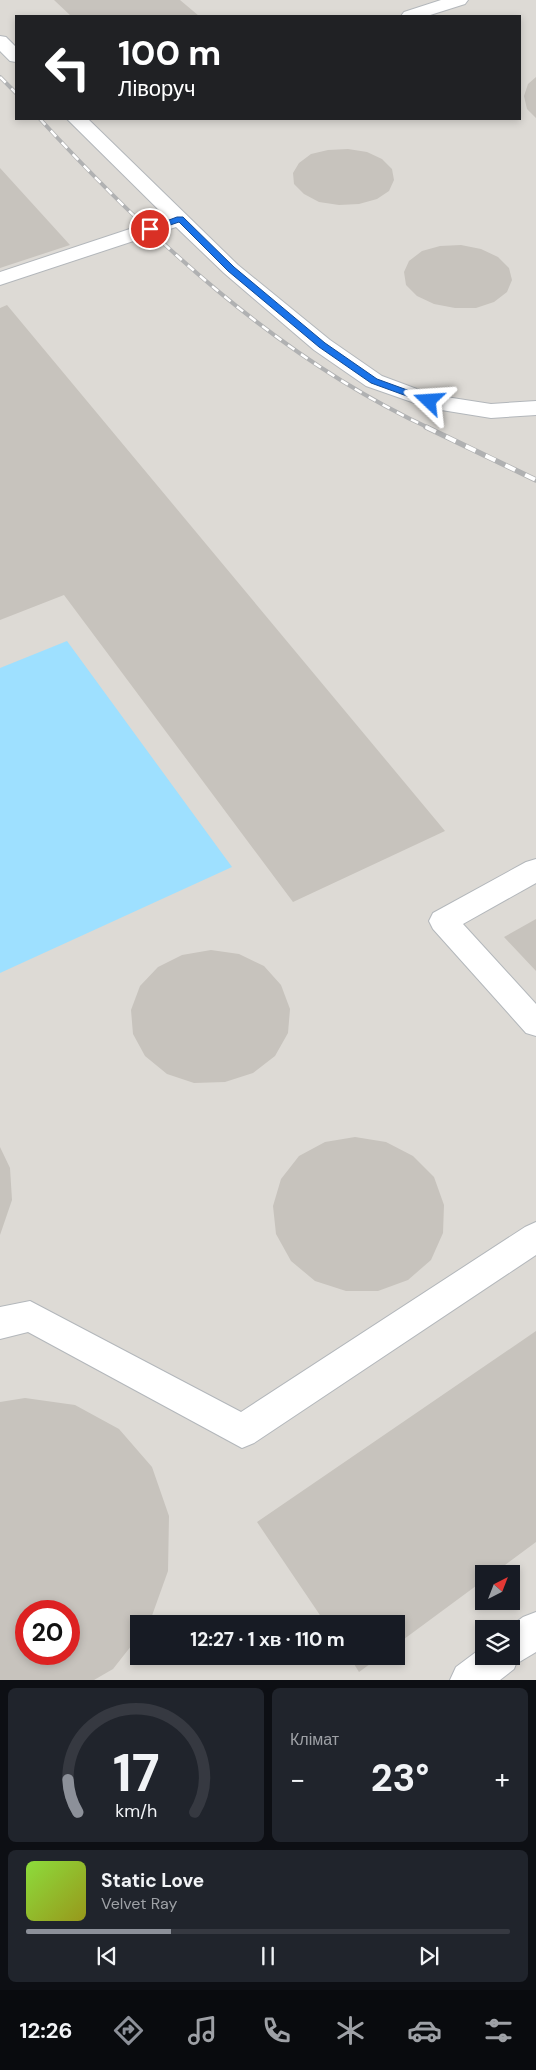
<!DOCTYPE html>
<html lang="uk">
<meta charset="utf-8">
<style>
:root{--surface:#171b24;--page:#20242c;--text:#f1f3f6;--muted:#9ea1a6;--line:#363941;--accent:#8c9099}
body{margin:0;font-family:"DM Sans",sans-serif;background:var(--page);color:var(--text);height:100vh;display:flex;flex-direction:column;font-size:19px;white-space:nowrap}
*{box-sizing:border-box;margin:0}
p{font-size:16px;color:var(--muted)}
.icon{flex:none;width:28px;height:28px;fill:none;stroke:currentColor;stroke-width:2;stroke-linecap:round;stroke-linejoin:round}
.map{position:relative;height:1680px;overflow:hidden}
.panel{display:flex;flex-direction:column;gap:8px;padding:8px;background:#0d0f14;flex:1}
.panel>*{flex:none}
.guide{position:absolute;left:15px;top:15px;width:506px;height:105px;border-radius:0px;box-shadow:0 2px 8px #0003;background:#202124;color:#fff;overflow:hidden}
.needle{width:32px;rotate:42deg}
.fabs{position:absolute;left:475px;top:1565px;display:grid;gap:10px}
.fabs a{display:grid;place-items:center;width:45px;height:45px;border-radius:0px;background:var(--surface);box-shadow:0 2px 8px #0003;font-size:25px}
.speed{position:absolute;left:15px;top:1600px;display:flex;gap:10px;font-size:25px;font-weight:700;text-align:center}
.speed>*{display:grid;place-content:center;width:65px;height:65px;border-radius:50%;background:var(--surface);box-shadow:0 2px 8px #0003;line-height:1}
.speed .limit{border:8px solid #d22;background:#fff;color:#111}
.pin{position:absolute;display:grid;place-items:center;width:42px;height:42px;color:#fff;margin:-21px;border:2px solid #fff;border-radius:50%;box-shadow:0 1px 5px #0007}
.me{position:absolute;width:55px;margin:-28px;rotate:290deg;stroke-linejoin:round;filter:drop-shadow(0 0 4px #0008)}
.turn{display:flex;align-items:center;gap:18px;height:105px;padding:0 20px;font-size:22px}
.turn .icon{width:65px;height:65px;stroke-width:2.5}
.turn b{display:block;font-size:35px;line-height:42px}
.big{font-size:38px;font-weight:700;line-height:1.1}
.panel .card{flex:1;display:flex;flex-direction:column;justify-content:center;gap:8px;min-width:0;padding:0 18px;border-radius:8px;background:var(--page)}
.panel .dial{align-items:center;gap:0}
.dial svg{height:130px;overflow:visible;fill:none;stroke:var(--line);stroke-width:7;stroke-linecap:round;text-anchor:middle}
.dial text{fill:var(--text);stroke:none}
.song{display:flex;align-items:center;gap:15px}
.cover{width:60px;height:60px;border-radius:8px;background:linear-gradient(135deg,hsl(90 70% 55%),hsl(60 70% 35%))}
.played{height:5px;border-radius:2px;background:linear-gradient(90deg,var(--accent) 30%,var(--line) 30%)}
.keys{display:flex;justify-content:space-around;direction:ltr}
.heat{display:flex;justify-content:space-between;align-items:center;font-size:28px;direction:ltr}
.panel .tiles{flex:1;display:grid;gap:8px;grid-template-columns:1fr 1fr}
.card:last-child{grid-column:span 2}
.trip{position:absolute;left:130px;top:1615px;width:275px;height:50px;border-radius:0px;background:var(--surface);box-shadow:0 2px 8px #0003;font-weight:700;line-height:50px;text-align:center}
.tab-bar{display:flex;height:80px;justify-content:space-around;align-items:center;background:#090b0e;color:var(--muted)}
.tab-bar .icon{width:35px;height:35px}
.tab-bar .current{color:var(--accent)}
.tab-bar b{font-size:22px;color:var(--text)}
.map>svg:first-child{display:block}
</style>
<div class="map">
<svg width="536" height="1680" viewBox="0 0 536 1680">
<rect width="100%" height="100%" fill="#ede8e0"/>
<path fill="#dddad5" fill-rule="evenodd" d="M0 0H536V1680H0ZM16 16H520V119H16ZM484 1574H511V1601H484ZM26 1611H69V1654H26ZM139 1624H396V1656H139ZM484 1629H511V1656H484Z"/>
<path fill="#9ee0ff" d="M67 641 232 867 0 973V668Z"/>
<path fill="#c7c3bd" fill-rule="evenodd" d="M54 0H180L199 16H71Z
M536 77V118L527 109 524 96 528 84Z
M348 149 367 152 382 159 392 169 394 180 389 191 377 199 359 204 339 205 319 202 304 194 294 184 293 173 299 163 311 154 328 150Z
M0 168 70 245 0 268Z
M461 245 481 249 498 257 509 268 512 280 507 292 494 302 476 308H455L434 304 417 296 406 285 404 272 409 261 422 251 440 246Z
M7 305 445 831 293 902 64 595 0 620V308Z
M536 919V971L504 937Z
M211 950 239 954 264 966 281 985 290 1009 288 1033 275 1056 253 1073 225 1082 194 1083 167 1074 145 1056 133 1034 131 1010 140 986 158 967 182 955Z
M355 1137 386 1142 413 1156 434 1177 444 1205 443 1233 431 1260 408 1280 378 1291H346L315 1281 291 1261 276 1234 273 1206 281 1179 299 1156 325 1142Z
M0 1147 10 1168 12 1200 0 1235Z
M536 1331V1542L493 1574H484V1580L396 1645V1624H326L257 1522Z
M25 1398 75 1405 119 1429 152 1467 169 1516 168 1571 149 1624H139V1636L113 1669 94 1680H0V1402ZM26 1611H69V1654H26Z
M349 1656H381L359 1672Z"/>
<g fill="none" stroke-linecap="round" stroke-linejoin="round">
<g stroke="#b3b7bb" stroke-width="2">
<path id="minor" d="M441 0H468L465 4 427 16H401L404 12Z
M0 36 6 37 16 47V62L10 61 0 51Z
M67 119H88L238 265 330 340 382 376 433 395 491 404 536 401V415L491 418 429 408 366 386 314 350 224 273 176 227 0 285V272L166 217Z
M536 859V883L463 924 536 1004V1036L526 1033 433 929 429 921 433 913 526 862Z
M536 1222V1255L254 1443 242 1448 28 1332 0 1339V1307L30 1301 241 1412 525 1227Z
M536 1612V1652L516 1664 514 1669 500 1680H450L456 1667 484 1646V1656H511V1629H507L523 1617Z"/>
</g>
<use href="#minor" fill="#fff" fill-rule="evenodd"/>
<g stroke="#b0b1b2" stroke-width="4">
<path id="rail-far1" d="M0 77 16 93
M40 119C150 239 280 359 429 428"/>
</g>
<g stroke="#b0b1b2" stroke-width="5.5">
<path id="rail" d="M426 427 536 480"/>
</g>
<use href="#rail-far1" stroke="#fff" stroke-width="2.5" stroke-dasharray="8" stroke-linecap="butt"/>
<use href="#rail" stroke="#fff" stroke-width="4" stroke-dasharray="11" stroke-linecap="butt"/>
</g>
<path fill="#1a73e8" stroke="#114b97" d="M177 217H183L234 267 325 343 377 379 432 399V403H426L371 383 319 347 228 271 179 222 150 232 145 229Z"/>
</svg>
<div class="fabs">
<a><svg class="needle" viewBox="-14 -14 28 28"><path d="M0-13l5 13h-10z" fill="#e53935"/><path d="M0 13l5-13h-10z" fill="#9ea1a6"/></svg></a>
<a><svg class="icon" aria-label="layers" viewBox="0 0 24 24"><path d="M12 4l9 5-9 5-9-5zM3 14l9 5 9-5"/></svg></a>
</div>
<div class="speed"><div class="limit">20</div></div>
<div class="pin" style="left:150px;top:229px;background:#d93025"><svg class="icon" aria-label="arrive" viewBox="0 0 24 24"><path d="M6 21V4h12l-3 4 3 4H6"/></svg></div>
<svg class="me" style="left:429px;top:401px" viewBox="-20 -20 40 40"><path d="M0-17L14 15 0 8-14 15z" fill="#1a73e8" stroke="#fff" stroke-width="4"/></svg>
<div class="trip">12:27 · 1 хв · 110 m</div>
<div class="guide">
<div class="turn"><svg class="icon" aria-label="left" viewBox="0 0 24 24"><path d="M17 20v-9H6M10 6l-5 5 5 5"/></svg><div><b>100 m</b>Ліворуч</div></div>
</div>
</div>
<section class="panel">
<div class="tiles">
<div class="card dial"><svg viewBox="0 0 100 80">
<path d="M14 69A42 42 0 1 1 86 69"/>
<path d="M14 69A42 42 0 0 1 8 49" stroke="#8c9099"/>
<text x="50" y="56" font-size="32" font-weight="700">17</text>
<text x="50" y="72" font-size="11">km/h</text>
</svg></div>
<div class="card"><p>Клімат</p>
<div class="heat"><a>−</a><b class="big">23°</b><a>+</a></div>
</div>
<div class="card">
<div class="song"><i class="cover"></i><div><b>Static Love</b><p>Velvet Ray</p></div></div>
<div class="played"></div>
<div class="keys"><svg class="icon" aria-label="previous" viewBox="0 0 24 24"><path d="M18 5L8 12l10 7zM5 5v14"/></svg><svg class="icon" aria-label="pause" viewBox="0 0 24 24"><path d="M8 5v14M16 5v14"/></svg><svg class="icon" aria-label="next" viewBox="0 0 24 24"><path d="M6 5l10 7-10 7zM19 5v14"/></svg></div>
</div>
</div>
</section>
<nav class="tab-bar">
<b>12:26</b>
<svg class="icon current" aria-label="directions" viewBox="0 0 24 24"><path d="M12 3l9 9-9 9-9-9zM9 14v-3h6M13 9l2 2-2 2"/></svg>
<svg class="icon" aria-label="music" viewBox="0 0 24 24"><path d="M9 18V5l10-2v13"/><circle cx="6" cy="18" r="3"/><circle cx="16" cy="16" r="3"/></svg>
<svg class="icon" aria-label="phone" viewBox="0 0 24 24"><path d="M5 4h4l2 5-3 2q2 4 5 5l2-3 5 2v4C11 20 4 13 5 4z"/></svg>
<svg class="icon" aria-label="climate" viewBox="0 0 24 24"><path d="M12 3v18M4 7l16 10M4 17L20 7"/></svg>
<svg class="icon" aria-label="car" viewBox="0 0 24 24"><path d="M5 17H2v-5l4-1 3-4h7l3 4 3 1v5h-3M9 17h6M6 11h13"/><circle cx="7" cy="17" r="2"/><circle cx="17" cy="17" r="2"/></svg>
<svg class="icon" aria-label="filters" viewBox="0 0 24 24"><path d="M4 7h16M4 17h16"/><circle cx="9" cy="7" r="2"/><circle cx="15" cy="17" r="2"/></svg>
</nav>
